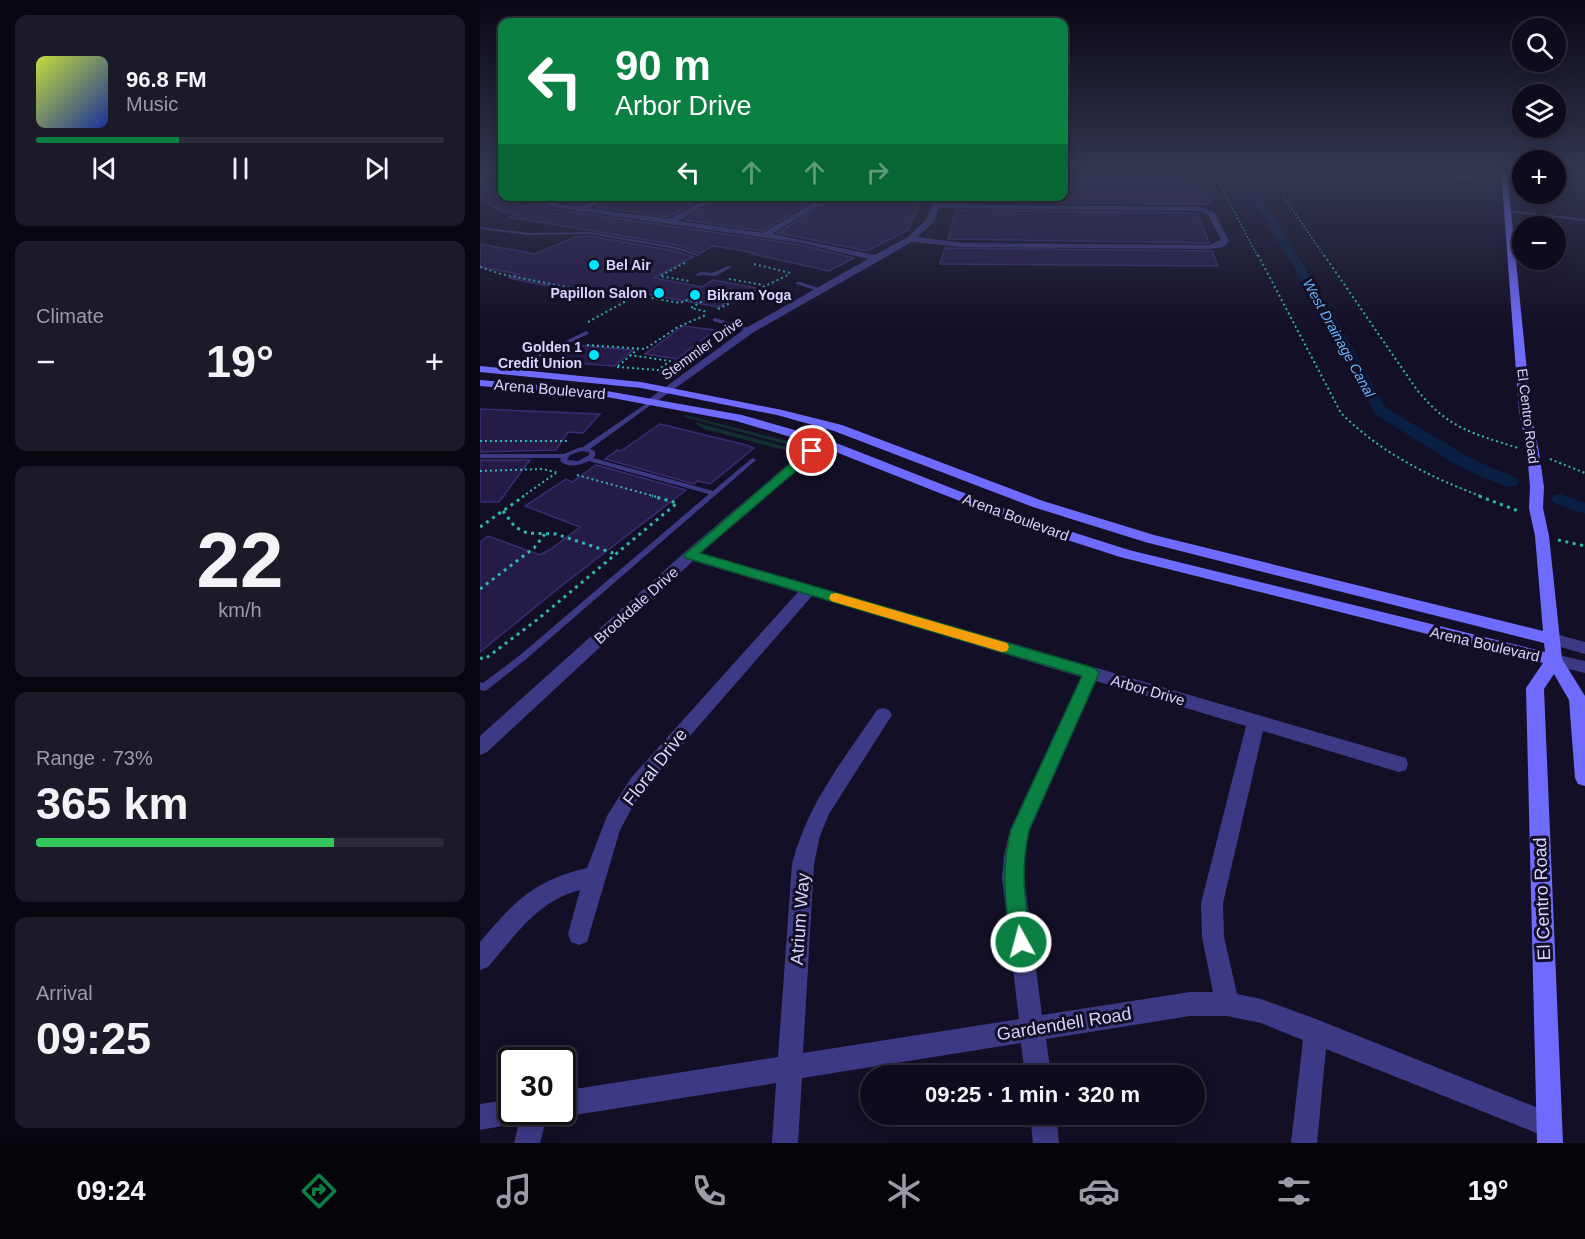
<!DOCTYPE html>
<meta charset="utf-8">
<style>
:root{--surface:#0e0b1c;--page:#1c1929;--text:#f1f3f6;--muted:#9b9ba3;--line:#2e2b3b;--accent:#0b8043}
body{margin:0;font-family:Helvetica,sans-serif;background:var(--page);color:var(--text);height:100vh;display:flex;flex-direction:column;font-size:22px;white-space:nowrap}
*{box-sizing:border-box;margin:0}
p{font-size:20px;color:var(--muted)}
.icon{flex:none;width:33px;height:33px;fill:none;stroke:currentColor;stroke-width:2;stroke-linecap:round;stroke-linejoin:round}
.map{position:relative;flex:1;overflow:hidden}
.side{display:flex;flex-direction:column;gap:15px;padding:15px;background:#08060f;width:480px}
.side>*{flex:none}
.banner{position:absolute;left:18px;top:18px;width:570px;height:183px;border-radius:12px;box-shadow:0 3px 15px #0003,0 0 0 2px var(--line);background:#0b8043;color:#fff;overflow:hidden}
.controls{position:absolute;left:1032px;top:18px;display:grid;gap:12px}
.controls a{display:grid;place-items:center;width:54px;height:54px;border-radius:50%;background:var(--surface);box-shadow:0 3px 15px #0003,0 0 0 2px var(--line);font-size:30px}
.speed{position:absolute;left:18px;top:1047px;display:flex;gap:12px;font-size:30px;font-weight:700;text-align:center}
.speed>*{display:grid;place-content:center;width:78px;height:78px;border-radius:50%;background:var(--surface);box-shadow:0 3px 15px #0003,0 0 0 2px var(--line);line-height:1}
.speed .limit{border:3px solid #111;border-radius:9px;background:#fff;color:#111}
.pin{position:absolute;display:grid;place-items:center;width:51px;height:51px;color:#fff;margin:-26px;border:3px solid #fff;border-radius:50%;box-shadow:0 2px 6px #0007}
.me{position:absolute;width:66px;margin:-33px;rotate:353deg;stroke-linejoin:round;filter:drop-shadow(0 0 4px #0008)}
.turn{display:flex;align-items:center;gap:21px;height:126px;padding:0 18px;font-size:27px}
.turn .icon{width:78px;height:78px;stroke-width:2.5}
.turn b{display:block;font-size:42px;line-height:51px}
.lanes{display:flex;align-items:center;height:57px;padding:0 18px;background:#0003;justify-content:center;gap:30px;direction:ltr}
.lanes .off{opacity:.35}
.big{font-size:45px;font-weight:700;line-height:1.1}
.side .tile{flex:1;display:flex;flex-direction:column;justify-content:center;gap:9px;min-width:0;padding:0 21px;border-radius:12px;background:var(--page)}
.side .dial{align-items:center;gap:0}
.dial b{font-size:78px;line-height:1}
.song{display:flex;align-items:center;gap:18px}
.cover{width:72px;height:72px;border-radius:9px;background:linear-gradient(135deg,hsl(70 70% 55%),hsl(230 70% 35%))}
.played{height:6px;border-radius:3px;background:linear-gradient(90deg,var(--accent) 35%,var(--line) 35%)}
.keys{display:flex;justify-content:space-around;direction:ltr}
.heat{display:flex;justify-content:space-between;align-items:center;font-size:33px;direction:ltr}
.charge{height:9px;border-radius:4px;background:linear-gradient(90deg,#34c759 73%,var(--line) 0)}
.trip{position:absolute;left:380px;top:1065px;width:345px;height:60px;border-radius:30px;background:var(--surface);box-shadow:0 3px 15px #0003,0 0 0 2px var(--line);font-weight:700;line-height:60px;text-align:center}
.tab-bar{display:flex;height:96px;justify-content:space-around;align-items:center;background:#06040b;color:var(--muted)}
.tab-bar .icon{width:42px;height:42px}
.tab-bar .selected{color:var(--accent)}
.tab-bar b{font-size:27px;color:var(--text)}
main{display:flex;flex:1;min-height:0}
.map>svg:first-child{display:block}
</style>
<main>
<section class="side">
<div class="tile">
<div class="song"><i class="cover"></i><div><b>96.8 FM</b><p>Music</p></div></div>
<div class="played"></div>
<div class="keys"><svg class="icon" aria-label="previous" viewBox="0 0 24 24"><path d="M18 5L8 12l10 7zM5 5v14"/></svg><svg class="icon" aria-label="pause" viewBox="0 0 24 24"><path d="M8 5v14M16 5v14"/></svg><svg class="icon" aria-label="next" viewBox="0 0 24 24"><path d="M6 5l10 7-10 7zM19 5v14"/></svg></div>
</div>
<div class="tile"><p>Climate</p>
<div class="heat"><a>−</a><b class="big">19°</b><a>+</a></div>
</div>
<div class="tile dial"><b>22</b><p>km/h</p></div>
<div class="tile"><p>Range · 73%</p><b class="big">365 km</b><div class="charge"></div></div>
<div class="tile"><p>Arrival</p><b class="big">09:25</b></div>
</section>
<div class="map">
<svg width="1105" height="1143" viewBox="0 0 1105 1143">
<rect width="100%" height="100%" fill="#130f26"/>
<path fill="#12302f" d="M205 415 320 444V448L205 417Z
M214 422 314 449 311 452 224 429Z"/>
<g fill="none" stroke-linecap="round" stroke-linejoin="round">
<path fill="#0a1f44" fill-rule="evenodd" d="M754 171H763L775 186 861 327 906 408 990 458 1036 478 1039 482 1036 486H1024L978 466 895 414 849 327 766 187Z
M1080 494 1105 503V514L1074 503 1071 499 1074 495Z"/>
</g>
<path fill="#241b47" stroke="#3b2d73" stroke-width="1.5" d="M584 179 721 181 731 204 478 202 480 196H584Z
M0 181 22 194V196L44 207 56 203 72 209 322 245 374 258 349 271 273 254 276 253 233 246 220 253 197 245 29 217 38 214 21 211 0 198Z
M75 196H120L97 204 69 198Z
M135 196H226L189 217 117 207Z
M243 196 306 200 310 196H340L283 231 205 220Z
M356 196 437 197V200H441L428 230 387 251 298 233Z
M476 210 718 213 729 243 468 239Z
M110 236 195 251 213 257 174 278 222 287 233 280 277 288 238 307 150 291 144 294 113 288 103 293 29 278 38 274 0 267V244L55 254 95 237Z
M465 248 732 251 738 266 460 264Z
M203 326 235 330 197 359 165 354Z
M97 345 153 350 134 366 77 362Z
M0 409 120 414 103 433 88 432 76 450 0 452Z
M180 424 266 445 274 448 230 484 218 481 214 484 125 459 137 450 141 451Z
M0 460H50L19 502H0Z
M116 465 206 490 80 587 0 652V542L8 536 60 555 71 549 100 527 45 506 86 479 92 482Z"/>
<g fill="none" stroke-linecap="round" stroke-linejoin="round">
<path stroke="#2fb8b0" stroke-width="1.5" stroke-dasharray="1.5 2" stroke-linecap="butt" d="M733 171 778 257
M786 171 845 257"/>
<path stroke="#2fb8b0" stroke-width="2" stroke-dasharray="2 3" stroke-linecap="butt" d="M778 255 861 413C902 454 950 477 1003 497
M844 255 937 390C969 429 992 433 1038 448
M205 263 180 276 209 281
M274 264 310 273
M0 267 21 274 115 293 150 294 200 303 207 300 221 302 211 308 228 312
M249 279 284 285
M238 309 310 274
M108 322 157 295
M107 345 165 349 198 327 226 315
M138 366 158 349
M137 367 178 370 190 361 150 355
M0 441H87
M1070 459 1105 473
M0 471 63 469 79 473
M97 475 177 497
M42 497 76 473"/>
<path stroke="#2fb8b0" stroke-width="3" stroke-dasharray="3 4.5" stroke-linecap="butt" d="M999 496 1041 512
M23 511 35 527 47 533 76 534 136 554
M0 527 44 496
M1078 540 1105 546
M0 589 54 548 65 534
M0 658 5 659 58 619 197 503 172 496"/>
<path fill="#3d3a85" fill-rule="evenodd" d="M925 171H941L1027 182 1025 183Z
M1028 210 1105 219V221L1027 212Z
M0 227 49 233 110 232 197 247 220 255 218 256 196 249 110 234 49 235 0 229Z
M248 266 252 267 235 276 222 275 217 276 215 275 221 272 232 273Z
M316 282H320L342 289 339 291 316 284Z
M235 318 272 329 273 330 270 332 233 321V319Z
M106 331 109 333 108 334 45 365 37 373 32 372 41 363Z
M173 399 176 401 175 402 110 449 115 451V456L113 458 233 491 271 459 273 458 276 460 45 660 7 690 4 691 0 690V682L3 683 39 656 229 494 109 461C99 466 88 468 80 461L81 458H0V454H84L98 448 103 447ZM101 451 109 452V455L98 461 87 460 90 455Z"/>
<path fill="#3d3a85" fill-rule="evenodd" d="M707 171H714L710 176 699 178 584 177V173L699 174Z
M46 196C63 196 79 207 97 206 109 206 120 196 133 196L109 208 189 219 232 196H241L198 221 283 233 345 196H354L292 234 395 255 428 237 447 219 456 196 463 197 460 204 720 207 734 212 749 241 743 247 729 249 483 247 432 242 274 332 173 404 169 403V399L266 328 388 259 322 243 72 207ZM459 208 719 211 728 215 741 240 729 245 483 243 437 237 454 222Z
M342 438 348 442 346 445 221 553 926 758 928 764 926 770 919 772 783 731 743 903 744 937 757 994 781 999 836 1019 1078 1116 1082 1125 1078 1134 1069 1138 846 1049 837 1143H811L823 1040 781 1023 747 1016H710L566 1039 571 1076H545L541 1043 322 1078 318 1143H292L296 1083 82 1117 73 1113 72 1112H82V1091L298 1057 312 864C328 803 362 762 397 710L403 708 409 710 412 715 349 814 340 836 334 864 323 1053 539 1019 522 878 524 856 530 830 601 677 332 596 175 776 154 804 140 830 107 942 99 945 91 942 88 934 100 890C57 901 36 935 8 967L0 970V942C35 901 53 881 107 868L127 816 151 778 318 592 213 561 7 752 0 755V736L205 552 338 439ZM616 681 766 726 721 903 722 937 733 992H710L562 1015 544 878V856L550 830Z
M1072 633 1105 642V654L1066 643 1064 639 1066 635Z
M1074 654 1105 661V673L1068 664 1066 660 1068 656Z
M32 1099V1112H68L60 1143H34L39 1123 0 1130V1104Z
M550 1114H576L579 1143H553Z"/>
<path fill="#6f6bff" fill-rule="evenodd" d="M1021 171H1027L1051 411 1059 452 1064 487 1063 508 1069 536 1082 659 1105 696V786L1098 784 1095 778 1089 700 1074 674 1064 689 1083 1143H1057L1046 688 1063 663 640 557 538 524 338 445 256 421 127 397 0 386V380L127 391 262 415 346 439 548 518 649 550 1065 652 1064 643 665 542 553 507 354 431 297 415 161 388 0 372V366L161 382 302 410 362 425 563 501 674 535 1063 631 1055 536 1049 508 1050 487 1047 452 1039 411Z"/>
</g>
<linearGradient id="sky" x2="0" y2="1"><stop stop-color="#0a0815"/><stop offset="0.52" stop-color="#333752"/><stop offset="1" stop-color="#333752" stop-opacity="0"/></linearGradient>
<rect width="1105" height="331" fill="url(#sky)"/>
<path fill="#0b8043" stroke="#07532c" stroke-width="1.5" d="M332 448 336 449V454L220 553 611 667 616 669 619 673 549 830C540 872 545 900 551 942L548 950 541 953 533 950 530 942C526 900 520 872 531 830L602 676 206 558 204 555 327 449Z"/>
<path fill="#f59e0b" d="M356 593 527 643 529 647 527 651 522 652 351 601 349 598 351 594Z"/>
<g fill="#00e5ff" stroke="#130f26" stroke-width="2">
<circle cx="114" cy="265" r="6"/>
<circle cx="179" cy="293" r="6"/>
<circle cx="215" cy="295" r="6"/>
<circle cx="114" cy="355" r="6"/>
</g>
<g text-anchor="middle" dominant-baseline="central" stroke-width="6" stroke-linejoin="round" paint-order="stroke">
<g font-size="14" font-weight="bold" fill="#d9d4ff" stroke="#130f26" text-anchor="start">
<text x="126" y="265">Bel Air</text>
<text x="167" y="293" text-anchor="end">Papillon Salon</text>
<text x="227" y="295">Bikram Yoga</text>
<text x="102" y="347" text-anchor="end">Golden 1<tspan x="102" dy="16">Credit Union</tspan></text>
</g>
<g font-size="14" font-style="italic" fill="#62b6ff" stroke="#130f26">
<text transform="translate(859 338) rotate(61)">West Drainage Canal</text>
</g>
<g font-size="14" fill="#d9d4ff" stroke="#130f26">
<text transform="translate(222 348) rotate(-36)">Stemmler Drive</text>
<text transform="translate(1048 416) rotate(83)">El Centro Road</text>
</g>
<g font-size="15" fill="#d9d4ff" stroke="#130f26">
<text transform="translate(70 389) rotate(5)">Arena Boulevard</text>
<text transform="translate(536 517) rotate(20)">Arena Boulevard</text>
<text transform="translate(156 605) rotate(-42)">Brookdale Drive</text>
<text transform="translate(1005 644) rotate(13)">Arena Boulevard</text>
<text transform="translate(668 690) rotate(16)">Arbor Drive</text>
</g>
<g font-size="18" fill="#d9d4ff" stroke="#130f26">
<text transform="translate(175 767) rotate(-52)">Floral Drive</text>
<text transform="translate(1062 899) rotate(-92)">El Centro Road</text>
<text transform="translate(320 919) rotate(-86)">Atrium Way</text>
<text transform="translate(584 1024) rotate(-9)">Gardendell Road</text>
</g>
</g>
</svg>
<div class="controls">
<a><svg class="icon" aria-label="search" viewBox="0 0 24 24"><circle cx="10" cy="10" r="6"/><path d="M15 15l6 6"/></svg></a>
<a><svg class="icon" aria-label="layers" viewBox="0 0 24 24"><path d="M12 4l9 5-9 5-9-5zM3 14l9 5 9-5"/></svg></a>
<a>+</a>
<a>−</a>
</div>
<div class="speed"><div class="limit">30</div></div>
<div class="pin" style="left:332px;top:451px;background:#d93025"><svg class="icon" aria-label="arrive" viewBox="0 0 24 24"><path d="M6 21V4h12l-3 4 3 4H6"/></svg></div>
<svg class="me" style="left:541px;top:942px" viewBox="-20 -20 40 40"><circle r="17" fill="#0b8043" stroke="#fff" stroke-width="3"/><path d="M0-11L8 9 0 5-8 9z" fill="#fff"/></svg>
<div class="trip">09:25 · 1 min · 320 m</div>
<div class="banner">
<div class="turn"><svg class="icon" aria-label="left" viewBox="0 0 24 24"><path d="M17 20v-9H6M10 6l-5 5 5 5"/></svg><div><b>90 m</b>Arbor Drive</div></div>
<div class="lanes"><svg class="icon" aria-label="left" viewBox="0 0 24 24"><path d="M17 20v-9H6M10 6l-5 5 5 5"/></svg><svg class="icon off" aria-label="ahead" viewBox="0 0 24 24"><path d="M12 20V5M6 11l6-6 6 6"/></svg><svg class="icon off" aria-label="ahead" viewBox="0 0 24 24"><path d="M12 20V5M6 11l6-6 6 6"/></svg><svg class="icon off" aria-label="right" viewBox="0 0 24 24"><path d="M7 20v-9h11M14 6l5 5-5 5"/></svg></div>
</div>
</div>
</main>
<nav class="tab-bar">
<b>09:24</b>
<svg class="icon selected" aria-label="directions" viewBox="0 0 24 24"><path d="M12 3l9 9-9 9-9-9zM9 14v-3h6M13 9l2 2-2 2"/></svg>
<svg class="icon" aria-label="music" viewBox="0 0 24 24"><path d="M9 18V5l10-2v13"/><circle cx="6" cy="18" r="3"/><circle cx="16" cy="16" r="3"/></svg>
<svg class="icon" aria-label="phone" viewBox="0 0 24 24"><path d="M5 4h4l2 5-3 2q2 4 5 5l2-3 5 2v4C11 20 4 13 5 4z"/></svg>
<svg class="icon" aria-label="climate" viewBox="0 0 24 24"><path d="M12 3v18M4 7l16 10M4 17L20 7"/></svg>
<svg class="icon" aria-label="car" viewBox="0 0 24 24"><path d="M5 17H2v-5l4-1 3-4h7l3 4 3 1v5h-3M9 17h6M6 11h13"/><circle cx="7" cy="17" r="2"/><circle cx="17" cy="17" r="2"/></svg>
<svg class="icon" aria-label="filters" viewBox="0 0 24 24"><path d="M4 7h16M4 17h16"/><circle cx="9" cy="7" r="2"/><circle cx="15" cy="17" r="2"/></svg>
<b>19°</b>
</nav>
